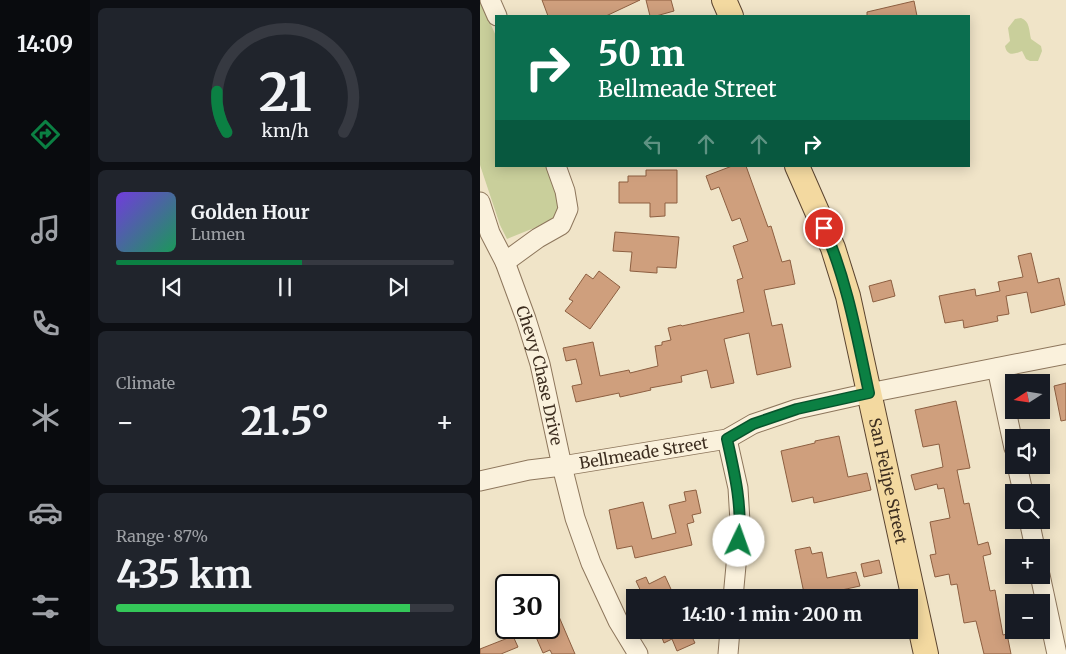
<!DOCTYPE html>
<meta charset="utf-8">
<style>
:root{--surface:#171b24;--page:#20242c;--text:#f1f3f6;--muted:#9ea1a6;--line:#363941;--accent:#0b8043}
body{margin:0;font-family:Merriweather,serif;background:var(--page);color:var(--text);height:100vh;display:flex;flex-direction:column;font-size:19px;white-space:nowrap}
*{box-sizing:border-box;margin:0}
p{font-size:16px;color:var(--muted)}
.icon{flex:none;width:28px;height:28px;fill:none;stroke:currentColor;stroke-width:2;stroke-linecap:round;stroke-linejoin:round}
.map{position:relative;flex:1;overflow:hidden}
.side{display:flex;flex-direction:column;gap:8px;padding:8px;background:#0d0f14;width:390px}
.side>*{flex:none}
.top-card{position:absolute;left:15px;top:15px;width:475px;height:152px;border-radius:0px;box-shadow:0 2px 12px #0003;background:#0b6e4f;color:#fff;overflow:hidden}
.needle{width:32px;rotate:258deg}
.controls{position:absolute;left:525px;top:374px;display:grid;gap:10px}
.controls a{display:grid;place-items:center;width:45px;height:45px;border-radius:0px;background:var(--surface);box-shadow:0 2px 12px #0003;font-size:25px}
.speed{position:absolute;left:15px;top:574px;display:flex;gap:10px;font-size:25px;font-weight:700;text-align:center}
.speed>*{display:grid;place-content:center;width:65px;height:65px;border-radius:50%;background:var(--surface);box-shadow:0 2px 12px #0003;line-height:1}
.speed .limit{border:2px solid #111;border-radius:8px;background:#fff;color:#111}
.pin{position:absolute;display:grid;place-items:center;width:42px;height:42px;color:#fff;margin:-21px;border:2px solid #fff;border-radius:50%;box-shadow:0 1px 5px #0007}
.me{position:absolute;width:55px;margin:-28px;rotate:3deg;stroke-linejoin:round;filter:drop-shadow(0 0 4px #0008)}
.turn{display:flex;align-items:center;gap:18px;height:105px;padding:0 20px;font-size:22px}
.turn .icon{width:65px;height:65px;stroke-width:2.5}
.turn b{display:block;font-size:35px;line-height:42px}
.lanes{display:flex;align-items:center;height:48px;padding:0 20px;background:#0003;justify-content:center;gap:25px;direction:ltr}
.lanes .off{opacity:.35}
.big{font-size:38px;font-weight:700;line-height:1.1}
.side .widget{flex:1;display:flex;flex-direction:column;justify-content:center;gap:8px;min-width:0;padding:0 18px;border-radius:8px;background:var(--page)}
.side .dial{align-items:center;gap:0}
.dial svg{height:130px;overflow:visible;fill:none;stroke:var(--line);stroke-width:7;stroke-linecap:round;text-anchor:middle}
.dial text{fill:var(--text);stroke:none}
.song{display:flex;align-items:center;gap:15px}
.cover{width:60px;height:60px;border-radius:8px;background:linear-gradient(135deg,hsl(260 70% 55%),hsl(150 70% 35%))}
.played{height:5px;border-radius:2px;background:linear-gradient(90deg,var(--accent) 55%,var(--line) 55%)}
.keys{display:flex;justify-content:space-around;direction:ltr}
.heat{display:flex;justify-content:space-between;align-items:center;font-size:28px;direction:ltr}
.charge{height:8px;border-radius:4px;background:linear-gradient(90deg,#34c759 87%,var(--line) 0)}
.trip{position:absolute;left:146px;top:589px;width:292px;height:50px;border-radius:0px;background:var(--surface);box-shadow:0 2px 12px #0003;font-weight:700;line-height:50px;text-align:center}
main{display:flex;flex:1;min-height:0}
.tab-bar{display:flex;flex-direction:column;width:90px;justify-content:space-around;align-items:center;background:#090b0e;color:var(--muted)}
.tab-bar .icon{width:35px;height:35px}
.tab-bar .selected{color:var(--accent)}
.tab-bar b{font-size:22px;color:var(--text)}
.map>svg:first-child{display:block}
</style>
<main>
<nav class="tab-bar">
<b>14:09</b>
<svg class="icon selected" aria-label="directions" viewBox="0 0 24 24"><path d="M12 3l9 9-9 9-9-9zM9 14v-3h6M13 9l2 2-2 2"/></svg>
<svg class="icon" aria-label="music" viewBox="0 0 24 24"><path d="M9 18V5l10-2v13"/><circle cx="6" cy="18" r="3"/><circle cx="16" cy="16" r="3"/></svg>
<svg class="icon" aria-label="phone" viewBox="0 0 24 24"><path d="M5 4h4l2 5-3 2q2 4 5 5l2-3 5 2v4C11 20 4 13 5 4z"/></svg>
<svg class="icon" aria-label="climate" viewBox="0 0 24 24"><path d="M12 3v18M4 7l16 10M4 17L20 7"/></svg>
<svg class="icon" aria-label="car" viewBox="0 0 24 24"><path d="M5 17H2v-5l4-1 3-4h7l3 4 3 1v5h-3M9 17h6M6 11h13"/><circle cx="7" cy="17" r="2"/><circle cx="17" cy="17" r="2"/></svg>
<svg class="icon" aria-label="filters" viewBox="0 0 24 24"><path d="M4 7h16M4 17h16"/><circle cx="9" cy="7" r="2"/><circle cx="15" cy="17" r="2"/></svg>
</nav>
<section class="side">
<div class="widget dial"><svg viewBox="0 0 100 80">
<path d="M14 69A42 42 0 1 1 86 69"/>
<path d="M14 69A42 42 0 0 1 8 44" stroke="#0b8043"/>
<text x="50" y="56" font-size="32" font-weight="700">21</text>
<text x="50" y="72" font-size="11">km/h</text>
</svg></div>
<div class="widget">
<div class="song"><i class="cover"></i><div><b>Golden Hour</b><p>Lumen</p></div></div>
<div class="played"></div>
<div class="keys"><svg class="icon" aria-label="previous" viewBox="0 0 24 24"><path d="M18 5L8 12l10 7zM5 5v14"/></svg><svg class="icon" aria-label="pause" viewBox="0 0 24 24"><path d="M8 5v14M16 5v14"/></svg><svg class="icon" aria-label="next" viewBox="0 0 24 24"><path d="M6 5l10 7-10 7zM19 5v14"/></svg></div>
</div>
<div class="widget"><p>Climate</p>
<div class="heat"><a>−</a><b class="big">21.5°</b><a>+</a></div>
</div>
<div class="widget"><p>Range · 87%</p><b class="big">435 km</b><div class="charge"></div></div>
</section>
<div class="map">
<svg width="586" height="654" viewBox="0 0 586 654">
<rect width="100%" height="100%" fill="#f0e4c8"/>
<path fill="#c9cf9b" d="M0 0 16 36V166H67L81 208 77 216 59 226 27 239 20 225 0 165Z
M541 18C550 21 549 31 551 39L561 46 562 51 558 61H550L546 59 542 51C535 54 527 57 525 46L530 41 528 28 535 19Z"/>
<path fill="#cf9f7d" stroke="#8d5f41" d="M62 0H160L126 16H68Z
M166 0H191L194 11 176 16H170Z
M434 1 437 16H387V12Z
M252 166H266L288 227 291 226 302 262 310 260 315 284 284 290 292 326 302 324 311 367 277 375 269 333 244 339 254 383 231 388 227 370 201 376 202 382 170 388 171 390 140 397 139 393 96 402 92 386 102 384 96 359 86 361 83 348 113 342 120 376 149 370 150 373 178 366 175 346 182 345V342L191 340 188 328 201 325 202 326 264 312 257 280 263 278 253 246 268 241 260 218 252 221 239 187 231 190 226 176Z
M166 170H197V203H185V216L170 217V203H139V182H148V176H166Z
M135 232 199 237 196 268 177 267V273L150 271 152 252 133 251Z
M551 253 558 283 579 278 585 305 551 313 547 292 526 296 529 314 517 316 518 321 484 328 483 320 465 323 459 296 495 289 496 296 520 291 518 282 543 277 538 256Z
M119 271 140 287 110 329 85 311 93 301 89 299 106 274 113 279Z
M411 280 415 296 393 302 389 286Z
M586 383V420L581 421 574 386Z
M476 401 490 468 477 470 484 504 489 503 498 545 508 542 511 554 503 556 510 591 515 590 523 635 527 634 531 654H504L496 621 484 623 477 584 471 585 469 574 455 577 450 555 456 554 450 522 470 518 464 488 458 489 457 484 435 490 431 475 463 467 459 444 443 447 435 410Z
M359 436 368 477 387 473 391 490 334 503 333 497 312 502 301 451 335 443V441Z
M216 490 221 513 212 515 214 522 207 524 212 545 155 558 152 546 137 549 129 510 163 502 172 539 196 533 189 505 206 501 204 492Z
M330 547 332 554 342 552 347 578 376 572 380 586 325 598 315 550Z
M399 560 402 573 384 577 381 564Z
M185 576 195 598H164L156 581 166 577 169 584Z
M77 612 95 654H72L70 650 63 653 52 628H69V616Z
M179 630H211L209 631 215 643 197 651 192 639 184 643Z
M33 636 38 647 21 654H0V649Z"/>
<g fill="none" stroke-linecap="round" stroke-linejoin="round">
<g stroke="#8d765c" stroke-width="21">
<g id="minor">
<path d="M10 0 17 16"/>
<path id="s1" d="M0 202 10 233 25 262 46 319 60 364 82 466 95 518 111 563 138 621 158 654"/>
<path d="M25 262 58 238 81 225 88 209 85 191 76 166"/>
<path d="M517 368 534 448"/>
<path d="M247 439 258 488 260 522 253 598"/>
<path d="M537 465 543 492"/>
<path id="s2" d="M0 481 49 470 82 466 247 439 273 424 317 409 389 393 586 354"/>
<path d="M549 520 555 548"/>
<path d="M560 575 577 654"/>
<path d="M248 654 250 630"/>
</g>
</g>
<g stroke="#5b4430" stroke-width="26">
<g id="major">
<path d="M244 0 251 16"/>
<path id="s3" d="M317 166 353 248 368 296 446 654"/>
</g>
</g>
<use href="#minor" stroke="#faf1dc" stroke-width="19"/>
<use href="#major" stroke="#f3d9a0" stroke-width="24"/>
</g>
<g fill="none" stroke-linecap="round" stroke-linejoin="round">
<g stroke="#07532c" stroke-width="12">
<path id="route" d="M259 541C262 504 255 475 247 439L273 424 317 409 389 393C377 337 367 280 344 228"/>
</g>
<use href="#route" stroke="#0b8043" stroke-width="9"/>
</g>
<g text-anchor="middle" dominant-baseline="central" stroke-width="5" stroke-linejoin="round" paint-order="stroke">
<g font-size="16" fill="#3d2e20" stroke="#f7eed8">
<text stroke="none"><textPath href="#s1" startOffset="184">Chevy Chase Drive</textPath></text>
<text stroke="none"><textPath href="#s2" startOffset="166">Bellmeade Street</textPath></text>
<text stroke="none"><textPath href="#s3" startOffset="329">San Felipe Street</textPath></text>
</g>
</g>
</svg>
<div class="controls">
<a><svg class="needle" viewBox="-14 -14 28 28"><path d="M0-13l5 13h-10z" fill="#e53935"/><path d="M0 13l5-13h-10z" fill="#9ea1a6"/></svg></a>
<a><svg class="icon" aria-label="sound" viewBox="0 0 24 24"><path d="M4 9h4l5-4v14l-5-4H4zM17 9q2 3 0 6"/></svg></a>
<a><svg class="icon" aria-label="search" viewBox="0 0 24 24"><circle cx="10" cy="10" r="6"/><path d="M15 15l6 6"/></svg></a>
<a>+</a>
<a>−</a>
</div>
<div class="speed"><div class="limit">30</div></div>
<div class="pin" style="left:344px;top:228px;background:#d93025"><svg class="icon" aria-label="arrive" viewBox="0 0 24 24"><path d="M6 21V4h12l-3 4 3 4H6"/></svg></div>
<svg class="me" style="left:259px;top:541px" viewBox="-20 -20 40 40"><circle r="19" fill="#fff"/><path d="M0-13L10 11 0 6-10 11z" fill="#0b8043"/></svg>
<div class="trip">14:10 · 1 min · 200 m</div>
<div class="top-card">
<div class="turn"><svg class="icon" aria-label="right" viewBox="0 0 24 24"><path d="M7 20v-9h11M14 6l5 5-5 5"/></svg><div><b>50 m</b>Bellmeade Street</div></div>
<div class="lanes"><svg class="icon off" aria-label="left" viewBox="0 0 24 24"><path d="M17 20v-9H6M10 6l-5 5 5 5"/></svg><svg class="icon off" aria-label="ahead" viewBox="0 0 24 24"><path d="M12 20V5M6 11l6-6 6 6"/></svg><svg class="icon off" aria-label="ahead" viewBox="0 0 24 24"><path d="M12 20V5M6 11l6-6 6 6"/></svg><svg class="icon" aria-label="right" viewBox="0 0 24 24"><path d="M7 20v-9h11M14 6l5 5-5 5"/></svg></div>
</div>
</div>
</main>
